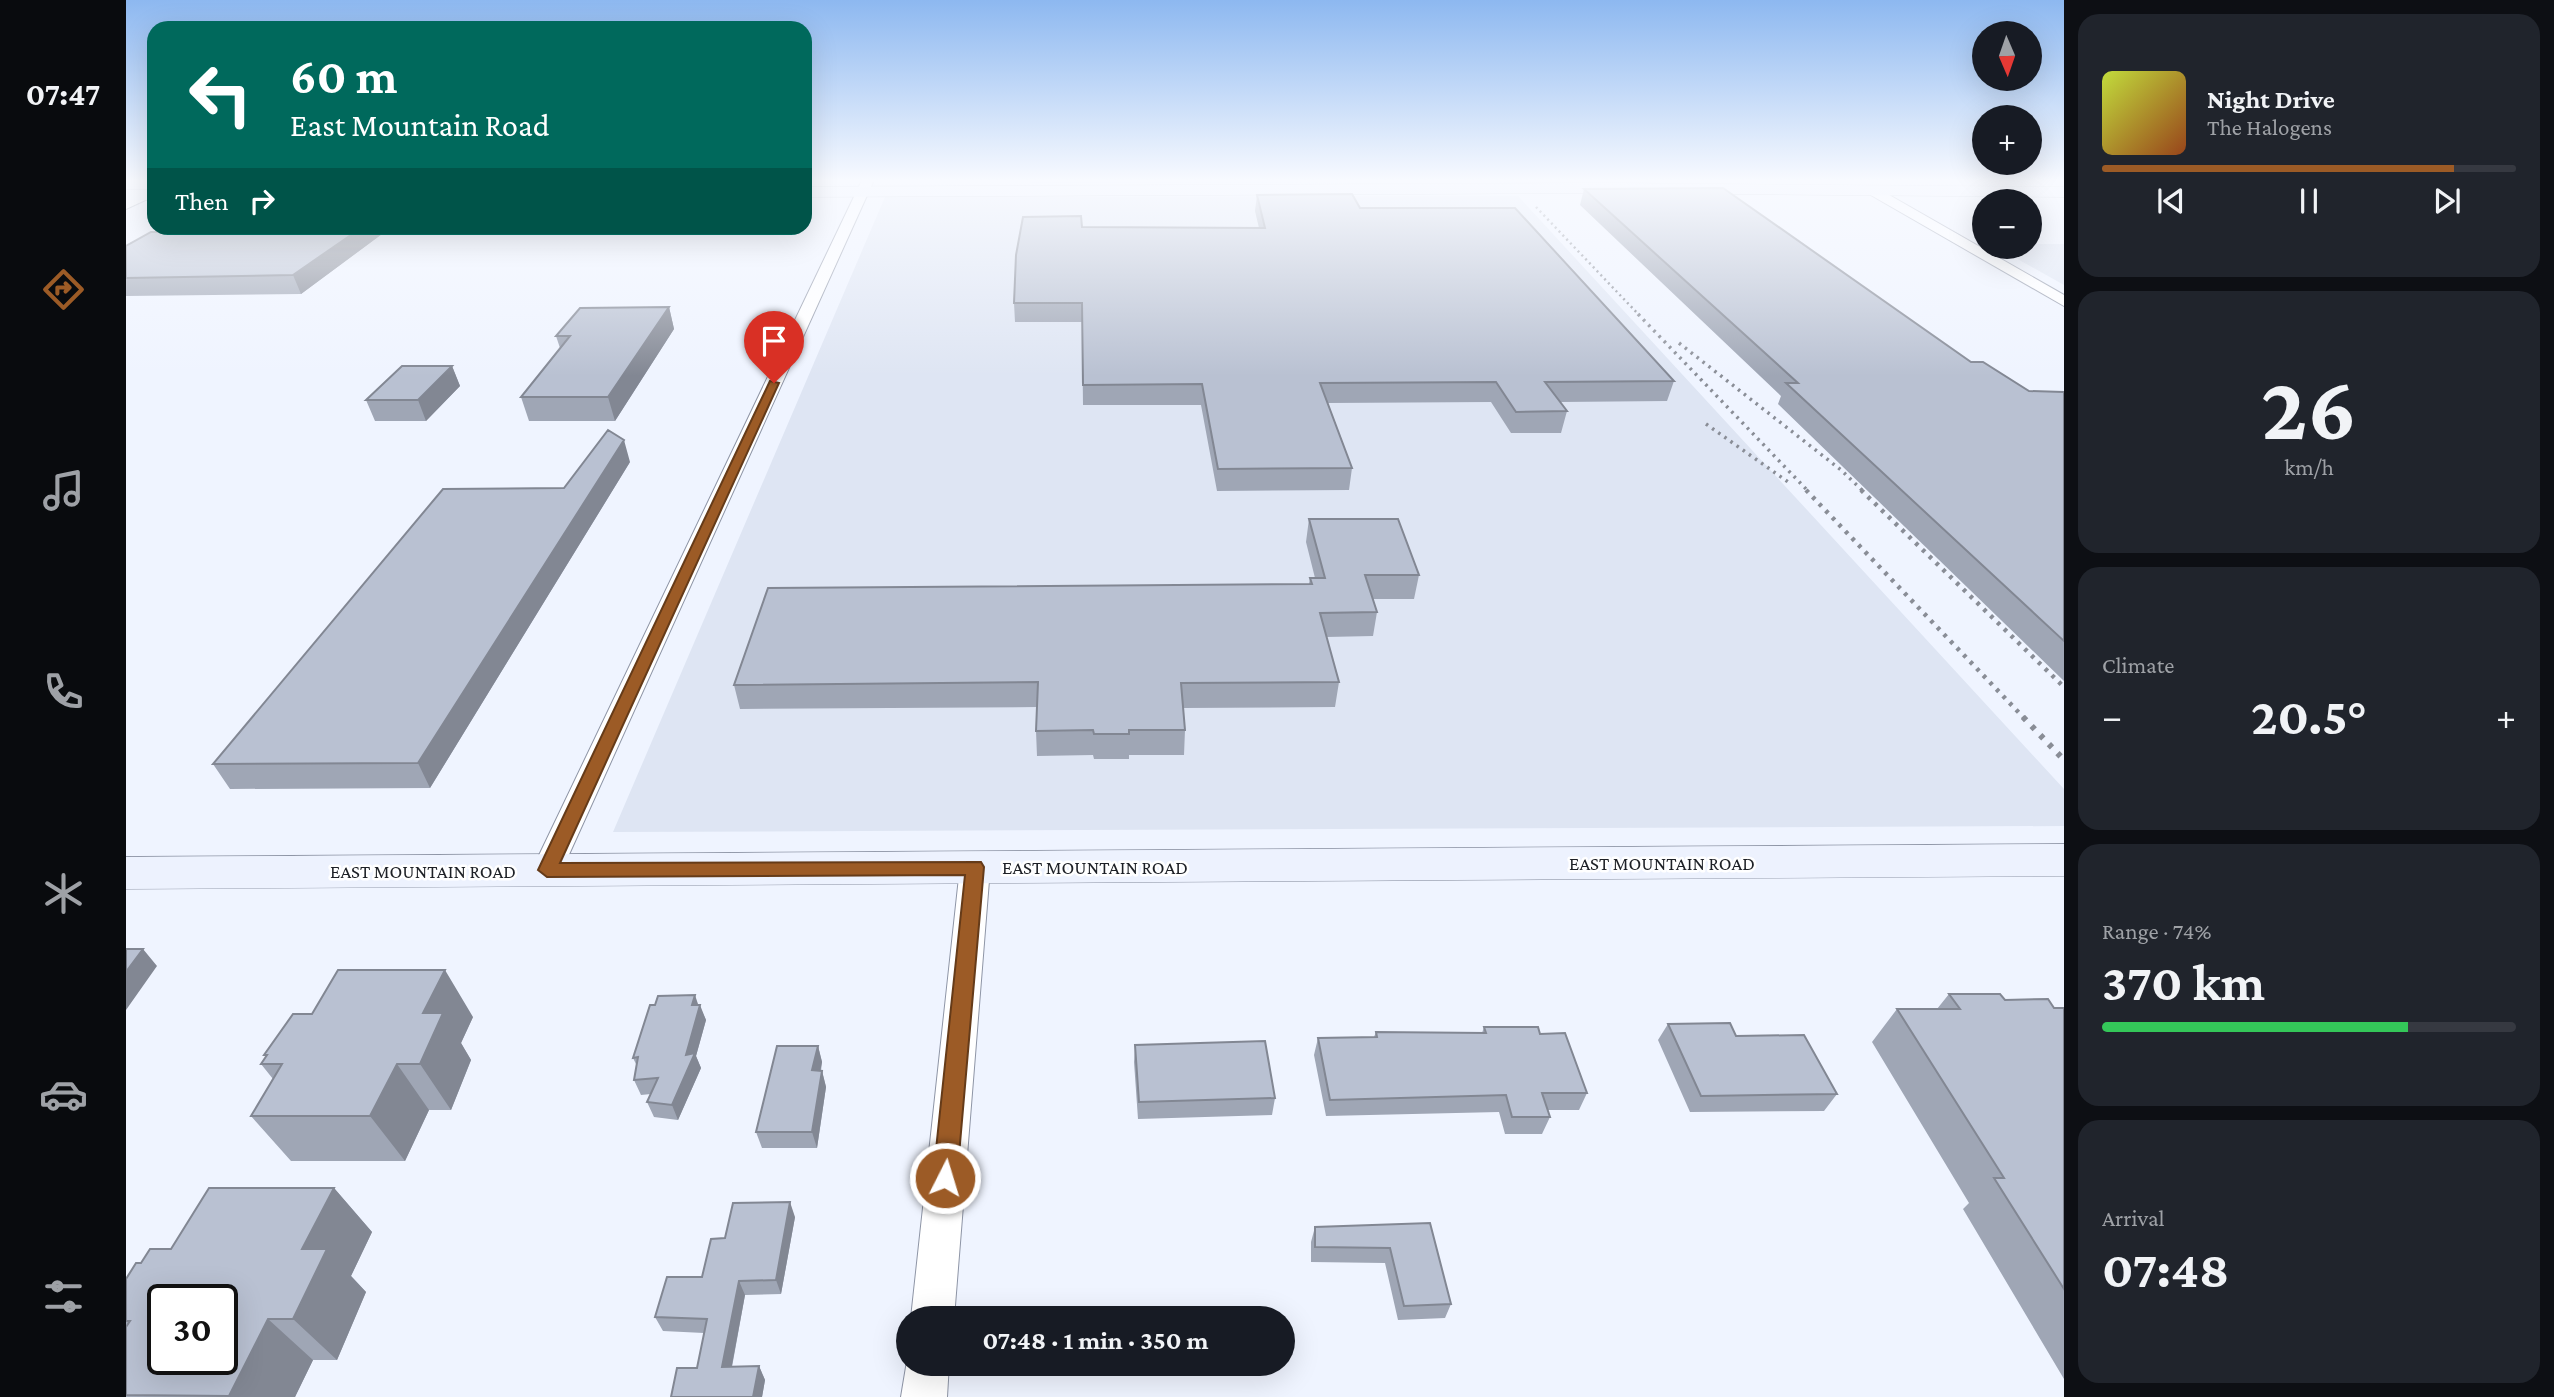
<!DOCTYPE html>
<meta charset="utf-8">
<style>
:root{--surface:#171b24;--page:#20242c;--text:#f1f3f6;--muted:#9ea1a6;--line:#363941;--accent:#9c5b26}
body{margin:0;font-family:"Crimson Pro",serif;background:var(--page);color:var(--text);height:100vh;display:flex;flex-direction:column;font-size:26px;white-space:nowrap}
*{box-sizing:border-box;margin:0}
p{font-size:23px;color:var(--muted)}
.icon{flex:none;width:38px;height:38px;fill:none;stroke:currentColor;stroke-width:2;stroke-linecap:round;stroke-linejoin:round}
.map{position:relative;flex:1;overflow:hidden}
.sheet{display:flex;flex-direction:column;gap:14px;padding:14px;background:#0d0f14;width:490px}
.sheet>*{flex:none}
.top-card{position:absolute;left:21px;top:21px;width:665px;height:214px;border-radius:21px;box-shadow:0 7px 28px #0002;background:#00695c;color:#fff;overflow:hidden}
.needle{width:46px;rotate:178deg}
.fabs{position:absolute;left:1846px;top:21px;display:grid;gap:14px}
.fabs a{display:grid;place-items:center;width:70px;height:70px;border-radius:50%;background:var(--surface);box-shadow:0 7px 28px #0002;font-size:35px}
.speed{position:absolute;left:21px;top:1284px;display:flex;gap:14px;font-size:35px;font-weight:700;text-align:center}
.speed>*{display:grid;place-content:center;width:91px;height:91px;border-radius:50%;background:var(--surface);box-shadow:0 7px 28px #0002;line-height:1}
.speed .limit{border:4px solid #111;border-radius:10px;background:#fff;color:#111}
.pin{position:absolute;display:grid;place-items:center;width:60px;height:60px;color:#fff;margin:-72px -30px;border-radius:50% 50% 50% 0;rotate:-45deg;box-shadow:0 0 7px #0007}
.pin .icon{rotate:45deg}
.me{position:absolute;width:77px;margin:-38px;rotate:5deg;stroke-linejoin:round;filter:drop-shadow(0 0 5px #0008)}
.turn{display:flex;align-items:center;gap:24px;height:147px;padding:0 28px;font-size:32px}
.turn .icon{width:91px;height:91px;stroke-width:2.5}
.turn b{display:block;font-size:49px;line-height:60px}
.then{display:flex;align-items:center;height:66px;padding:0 28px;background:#0003;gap:14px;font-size:26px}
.big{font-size:52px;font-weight:700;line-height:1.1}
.sheet .widget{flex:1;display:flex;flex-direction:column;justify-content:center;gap:10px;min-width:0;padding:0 24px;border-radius:21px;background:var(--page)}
.sheet .dial{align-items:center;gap:0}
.dial b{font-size:91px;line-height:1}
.song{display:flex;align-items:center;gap:21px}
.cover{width:84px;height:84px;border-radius:10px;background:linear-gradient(135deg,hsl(70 70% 55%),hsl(20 70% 35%))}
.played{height:7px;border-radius:4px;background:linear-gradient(90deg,var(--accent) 85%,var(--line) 85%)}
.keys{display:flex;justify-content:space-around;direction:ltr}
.heat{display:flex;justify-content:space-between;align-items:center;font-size:38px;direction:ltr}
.charge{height:10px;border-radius:5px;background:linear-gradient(90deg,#34c759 74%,var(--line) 0)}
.trip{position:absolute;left:770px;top:1306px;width:399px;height:70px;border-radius:35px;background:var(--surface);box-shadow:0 7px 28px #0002;font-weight:700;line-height:70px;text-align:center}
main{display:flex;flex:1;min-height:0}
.dock{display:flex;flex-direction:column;width:126px;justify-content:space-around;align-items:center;background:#090b0e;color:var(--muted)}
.dock .icon{width:49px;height:49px}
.dock .on{color:var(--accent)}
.dock b{font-size:32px;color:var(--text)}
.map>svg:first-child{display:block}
</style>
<main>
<nav class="dock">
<b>07:47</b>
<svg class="icon on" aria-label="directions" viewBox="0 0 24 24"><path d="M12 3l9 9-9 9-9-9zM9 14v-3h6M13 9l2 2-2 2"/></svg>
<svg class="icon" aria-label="music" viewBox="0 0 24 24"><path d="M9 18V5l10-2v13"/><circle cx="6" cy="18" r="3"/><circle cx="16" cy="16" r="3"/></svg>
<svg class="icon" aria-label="phone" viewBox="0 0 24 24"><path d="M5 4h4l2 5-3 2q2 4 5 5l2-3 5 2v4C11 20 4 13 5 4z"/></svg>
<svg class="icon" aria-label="climate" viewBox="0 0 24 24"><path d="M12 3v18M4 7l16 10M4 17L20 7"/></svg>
<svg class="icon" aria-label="car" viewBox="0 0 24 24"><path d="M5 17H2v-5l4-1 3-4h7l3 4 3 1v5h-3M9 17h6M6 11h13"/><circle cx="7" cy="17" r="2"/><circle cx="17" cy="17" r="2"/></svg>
<svg class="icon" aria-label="filters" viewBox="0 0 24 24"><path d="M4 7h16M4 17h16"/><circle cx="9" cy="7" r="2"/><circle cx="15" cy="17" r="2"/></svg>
</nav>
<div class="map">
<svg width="1938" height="1397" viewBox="0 0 1938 1397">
<rect width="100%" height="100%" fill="#eff4ff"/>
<path fill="#dee5f3" d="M1392 196 1938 789V826L487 832 759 197Z
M1904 244H1938V285L1870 247H1904Z"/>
<path fill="#d5e2ff" d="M905 180H1272L1273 182 905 183Z"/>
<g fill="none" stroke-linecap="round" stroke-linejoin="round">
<g stroke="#8e95a6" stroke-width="2">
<path id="street" d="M736 180H748L436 870 432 878 421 882 410 878 406 870Z
M28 187V196L0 209V200Z
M1743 188H1751L1938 295V306L1743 194Z
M849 856 860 860 864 868 828 1318H785L834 868 838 860Z
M782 1355V1363H823L821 1397H775Z"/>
</g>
<g stroke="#8e95a6" stroke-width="1">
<path id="secondary" d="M1476 183 1938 187V197L1476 193 679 197V187Z
M0 190H28V200H0Z
M1938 844V876L0 889V857Z"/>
</g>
<use href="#street" fill="#fff" fill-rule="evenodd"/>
<use href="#secondary" fill="#edf2fe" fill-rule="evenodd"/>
<path stroke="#898d96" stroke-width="2.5" stroke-dasharray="2 3.5" stroke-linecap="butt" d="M1410 207 1514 316"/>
<path stroke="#898d96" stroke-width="3.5" stroke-dasharray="2.5 5" stroke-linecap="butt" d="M1512 314 1682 491
M1553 343 1715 470 1737 491
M1580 424 1665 484"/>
<path stroke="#898d96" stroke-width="4.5" stroke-dasharray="3.5 6" stroke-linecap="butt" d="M1680 490 1899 719
M1735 490 1938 687"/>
<path stroke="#898d96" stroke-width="6" stroke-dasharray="4.5 8" stroke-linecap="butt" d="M1897 717 1938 760"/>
</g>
<path fill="#9fa6b5" d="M1458 189 1845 362 1903 391 1938 392V681L1652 404 1655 396 1454 205Z
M1131 195 1234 208 1548 381 1541 401 1434 402 1441 411 1435 433H1385L1365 402 1202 403 1226 468 1223 490 1091 491 1075 405H957L956 322H889L888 303 956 227 1133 228 1129 211Z
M71 228H254L256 234 175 294 0 296V246L64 232Z
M543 307 548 329 489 421H403L395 397 434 348 430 336Z
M326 366 334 386 300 421H249L240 400Z
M504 462 304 788 104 789 87 764 438 488Z
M1183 519 1293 575 1288 599H1247L1251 612 1247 636 1200 637 1213 682 1209 707 1057 708 1059 730 1058 755H1003V759H968L967 755 911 756 910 731 911 707 614 709 608 685 1183 584 1184 578H1189L1180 542Z
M1823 994 1879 1000 1928 1008H1938V1379L1837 1209 1843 1203 1746 1042 1771 1009H1811Z
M529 1005H573L580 1020 570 1056 575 1068 552 1120 528 1117 521 1102 525 1094 515 1095 508 1080 511 1066 507 1058Z
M347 1017 335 1043 345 1060 325 1110H303L279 1161H165L125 1116 147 1079 135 1064 140 1057 138 1055Z
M1542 1024 1711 1094 1698 1111 1564 1112 1532 1040Z
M1358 1027 1414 1034 1461 1093 1453 1110H1421L1424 1117 1416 1134H1379L1373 1112 1200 1116 1188 1055 1192 1038 1248 1037 1250 1032 1356 1033Z
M1009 1045 1149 1098 1146 1115 1012 1119 1008 1062Z
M692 1046 696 1062 695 1071H696L700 1087 691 1148H636L630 1132Z
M208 1188 246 1232 225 1276 240 1292 211 1360H187L169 1397H0V1279L15 1263 45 1249Z
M669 1217 655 1294 619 1295 606 1367 633 1366 639 1380 636 1397H545L571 1368 578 1333 537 1331 529 1317 576 1277 599 1238Z
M1304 1223 1325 1304 1319 1318 1272 1320 1259 1263 1185 1262V1242L1189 1227Z"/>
<path fill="#828793" d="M235 228H254L256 234 175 294 167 275Z
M543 307 548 329 489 421 482 397Z
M326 366 334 386 300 421 292 400Z
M498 440 504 462 304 788 292 763Z
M17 949 31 966 0 1010V972Z
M319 970 347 1017 335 1043 345 1060 325 1110 294 1064 297 1013Z
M569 995 573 1007 574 1005 580 1020 570 1056 575 1068 552 1120 546 1105 560 1055 566 1005Z
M692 1046 696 1062 691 1087 686 1070Z
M271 1064 303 1110 279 1161 244 1116Z
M696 1071 700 1087 691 1148 686 1132Z
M208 1188 246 1232 225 1276 240 1292 211 1360 167 1319 176 1249Z
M664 1202 669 1217 655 1294 650 1280Z
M613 1281 619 1295 603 1381 596 1367Z
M142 1319 187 1360 169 1397H104L103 1396Z
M633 1366 639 1380 636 1397H627Z"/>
<path fill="#b9c1d2" stroke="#828793" stroke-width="2" fill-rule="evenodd" d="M1597 188 1845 362H1857L1903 391 1938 392V641L1660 383H1672L1458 189Z
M1226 194 1234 208H1389L1548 381 1419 382 1441 411 1390 412 1370 382 1194 383 1226 468 1092 469 1076 384 957 385 956 303H888L890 255 897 217 955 216 956 227 1139 228 1131 195Z
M71 228H235L167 275 0 278V246L25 232H64Z
M543 307 482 397H395L444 336H430L454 308Z
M276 366H326L292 400H240Z
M482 430 498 440 292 763 87 764 317 489 438 488Z
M1183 519H1272L1293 575H1239L1251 612 1194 613 1213 682 1055 683 1059 730H1003V734H968L967 730 910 731 912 682 608 685 642 588 1186 584 1184 578H1199Z
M0 949H17L0 972Z
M212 970H319L297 1013H317L294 1064H271L244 1116H125L156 1064H135L141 1055H138L167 1014H186Z
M1823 994H1874L1879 1000 1922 999 1928 1008H1938V1289L1868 1178H1878L1771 1009H1834Z
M569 995 566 1005H574L560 1055 569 1053 546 1105 521 1102 532 1078 508 1080 512 1057 507 1058 524 1005H529L532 996Z
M1604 1023 1610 1036 1678 1035 1711 1094 1575 1096 1542 1024Z
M1358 1027H1412L1414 1034 1439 1033 1461 1093H1416L1424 1117H1386L1380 1095 1204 1100 1192 1038 1251 1037 1250 1032 1360 1033Z
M1139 1041 1149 1098 1013 1102 1009 1045Z
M651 1046H692L686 1070 696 1071 686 1132H630Z
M83 1188H208L176 1249H201L167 1319H142L103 1396 0 1395V1327L4 1321H0V1279L10 1263H15L24 1249H45ZM37 1300H96V1360H37Z
M664 1202 650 1280 613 1281 596 1367 633 1366 627 1397H545L551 1368H571L581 1319 529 1317 541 1277H576L585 1239 599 1238 607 1203Z
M1304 1223 1325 1304 1278 1306 1264 1248 1189 1247V1227Z"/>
<linearGradient id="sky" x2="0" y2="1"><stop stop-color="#8db8f0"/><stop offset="0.48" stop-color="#f8faff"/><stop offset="1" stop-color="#f8faff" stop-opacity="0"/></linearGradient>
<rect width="1938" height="376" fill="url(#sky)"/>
<path fill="#9c5b26" stroke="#653b19" stroke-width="2" d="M644 381 653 383 434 863 855 862 858 867 831 1178 828 1187 819 1190 811 1187 807 1178 839 875 421 877 412 870Z"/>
<g text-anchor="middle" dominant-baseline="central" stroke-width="5" stroke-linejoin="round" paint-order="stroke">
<g font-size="19" fill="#1d2026" stroke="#fff">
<text x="1536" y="863">EAST MOUNTAIN ROAD</text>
<text x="969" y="867">EAST MOUNTAIN ROAD</text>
<text x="297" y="871">EAST MOUNTAIN ROAD</text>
</g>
</g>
</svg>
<div class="fabs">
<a><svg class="needle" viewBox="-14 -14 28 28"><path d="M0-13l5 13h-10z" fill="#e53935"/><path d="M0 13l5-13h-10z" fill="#9ea1a6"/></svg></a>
<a>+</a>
<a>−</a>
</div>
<div class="speed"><div class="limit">30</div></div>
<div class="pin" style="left:648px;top:383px;background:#d93025"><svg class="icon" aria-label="arrive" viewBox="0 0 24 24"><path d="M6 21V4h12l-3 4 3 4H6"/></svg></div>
<svg class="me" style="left:819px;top:1178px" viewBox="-20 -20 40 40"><circle r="17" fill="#9c5b26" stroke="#fff" stroke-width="3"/><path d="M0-11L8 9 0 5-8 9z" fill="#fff"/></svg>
<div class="trip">07:48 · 1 min · 350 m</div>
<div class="top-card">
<div class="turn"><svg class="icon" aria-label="left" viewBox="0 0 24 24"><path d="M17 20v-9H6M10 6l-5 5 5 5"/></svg><div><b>60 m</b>East Mountain Road</div></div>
<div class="then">Then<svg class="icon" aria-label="right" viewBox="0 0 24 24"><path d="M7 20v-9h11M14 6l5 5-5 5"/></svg></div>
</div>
</div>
<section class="sheet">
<div class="widget">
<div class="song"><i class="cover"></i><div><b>Night Drive</b><p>The Halogens</p></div></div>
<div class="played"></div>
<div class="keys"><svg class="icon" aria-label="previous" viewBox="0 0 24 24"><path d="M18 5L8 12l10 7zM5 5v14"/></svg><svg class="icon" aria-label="pause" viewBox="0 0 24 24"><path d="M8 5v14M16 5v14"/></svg><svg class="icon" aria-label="next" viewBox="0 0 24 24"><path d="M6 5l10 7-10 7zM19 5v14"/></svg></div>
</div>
<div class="widget dial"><b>26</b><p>km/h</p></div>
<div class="widget"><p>Climate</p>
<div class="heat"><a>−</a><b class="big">20.5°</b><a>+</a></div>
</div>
<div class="widget"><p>Range · 74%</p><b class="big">370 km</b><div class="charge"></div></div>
<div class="widget"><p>Arrival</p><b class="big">07:48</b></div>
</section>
</main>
